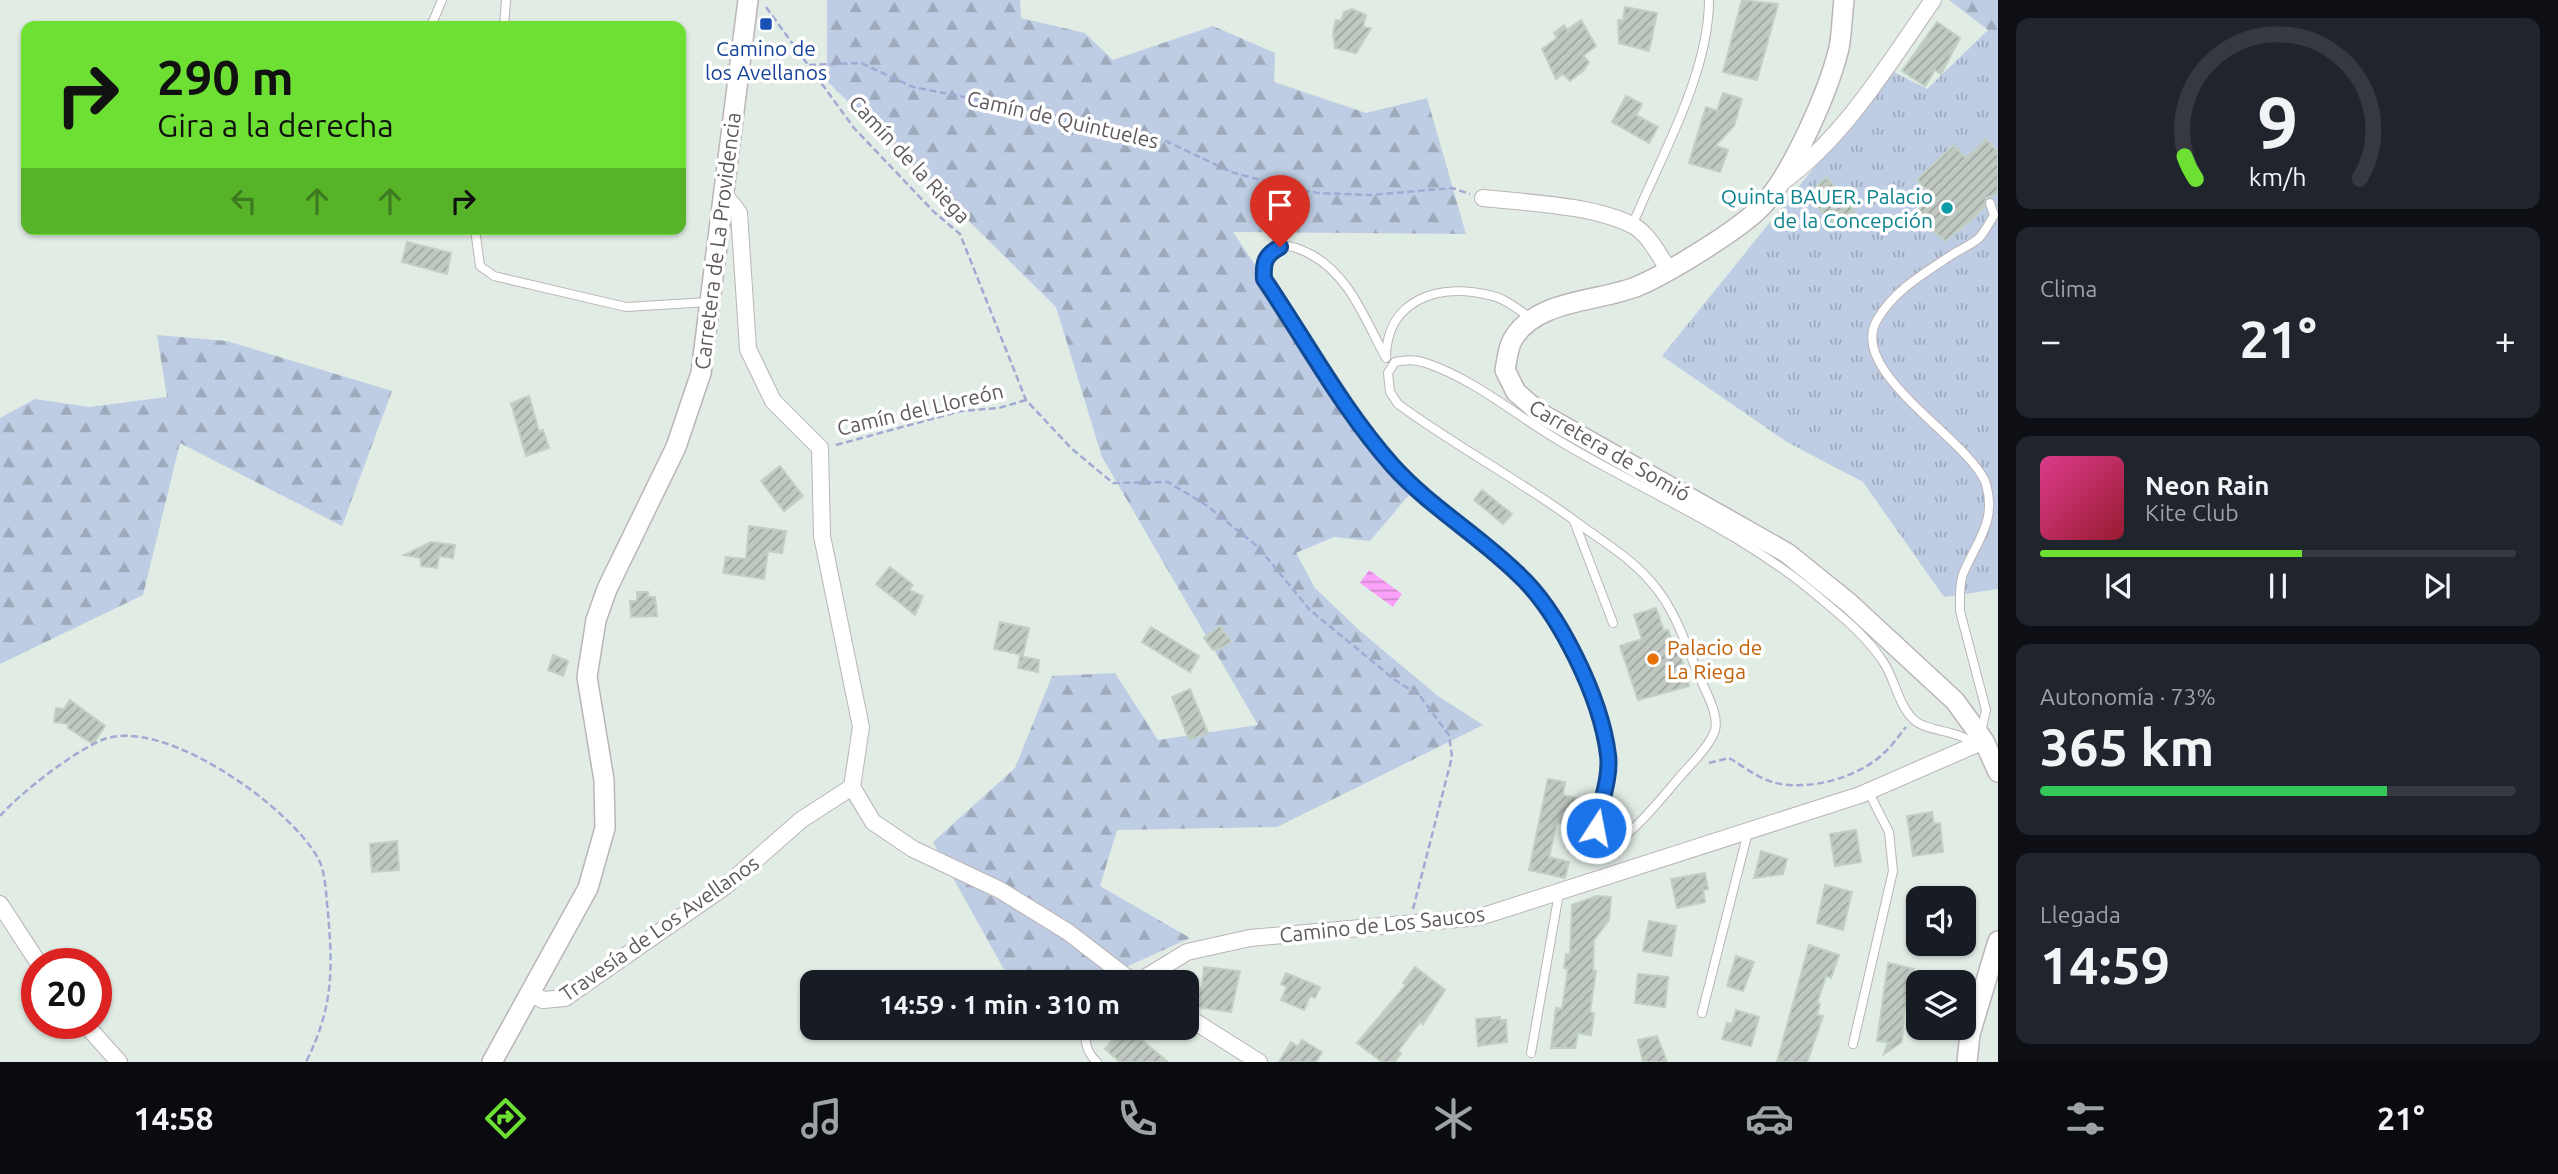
<!DOCTYPE html>
<html lang="es">
<meta charset="utf-8">
<style>
:root{--surface:#171b24;--page:#20242c;--text:#f1f3f6;--muted:#9ea1a6;--line:#363941;--accent:#6de033}
body{margin:0;font-family:Ubuntu,sans-serif;background:var(--page);color:var(--text);height:100vh;display:flex;flex-direction:column;font-size:26px;white-space:nowrap}
*{box-sizing:border-box;margin:0}
p{font-size:23px;color:var(--muted)}
.icon{flex:none;width:38px;height:38px;fill:none;stroke:currentColor;stroke-width:2;stroke-linecap:round;stroke-linejoin:round}
.map{position:relative;flex:1;overflow:hidden}
.details{display:flex;flex-direction:column;gap:18px;padding:18px;background:#0d0f14;width:560px}
.details>*{flex:none}
.guide{position:absolute;left:21px;top:21px;width:665px;height:214px;border-radius:14px;box-shadow:0 2px 5px #0004;background:#6de033;color:#111;overflow:hidden}
.tools{position:absolute;left:1906px;top:886px;display:grid;gap:14px}
.tools a{display:grid;place-items:center;width:70px;height:70px;border-radius:14px;background:var(--surface);box-shadow:0 2px 5px #0004;font-size:35px}
.speed{position:absolute;left:21px;top:948px;display:flex;gap:14px;font-size:35px;font-weight:700;text-align:center}
.speed>*{display:grid;place-content:center;width:91px;height:91px;border-radius:50%;background:var(--surface);box-shadow:0 2px 5px #0004;line-height:1}
.speed .limit{border:10px solid #d22;background:#fff;color:#111}
.pin{position:absolute;display:grid;place-items:center;width:60px;height:60px;color:#fff;margin:-72px -30px;border-radius:50% 50% 50% 0;rotate:-45deg;box-shadow:0 0 7px #0007}
.pin .icon{rotate:45deg}
.me{position:absolute;width:77px;margin:-38px;rotate:11deg;stroke-linejoin:round;filter:drop-shadow(0 0 5px #0008)}
.turn{display:flex;align-items:center;gap:24px;height:147px;padding:0 21px;font-size:32px}
.turn .icon{width:91px;height:91px;stroke-width:2.5}
.turn b{display:block;font-size:49px;line-height:60px}
.lanes{display:flex;align-items:center;height:66px;padding:0 21px;background:#0003;justify-content:center;gap:35px;direction:ltr}
.lanes .off{opacity:.35}
.big{font-size:52px;font-weight:600;line-height:1.1}
.details .tile{flex:1;display:flex;flex-direction:column;justify-content:center;gap:10px;min-width:0;padding:0 24px;border-radius:14px;background:var(--page)}
.details .dial{align-items:center;gap:0}
.dial svg{height:182px;overflow:visible;fill:none;stroke:var(--line);stroke-width:7;stroke-linecap:round;text-anchor:middle}
.dial text{fill:var(--text);stroke:none}
.song{display:flex;align-items:center;gap:21px}
.cover{width:84px;height:84px;border-radius:10px;background:linear-gradient(135deg,hsl(330 70% 55%),hsl(350 70% 35%))}
.played{height:7px;border-radius:4px;background:linear-gradient(90deg,var(--accent) 55%,var(--line) 55%)}
.keys{display:flex;justify-content:space-around;direction:ltr}
.heat{display:flex;justify-content:space-between;align-items:center;font-size:38px;direction:ltr}
.charge{height:10px;border-radius:5px;background:linear-gradient(90deg,#34c759 73%,var(--line) 0)}
.trip{position:absolute;left:800px;top:970px;width:399px;height:70px;border-radius:14px;background:var(--surface);box-shadow:0 2px 5px #0004;font-weight:600;line-height:70px;text-align:center}
.tab-bar{display:flex;height:112px;justify-content:space-around;align-items:center;background:#090b0e;color:var(--muted)}
.tab-bar .icon{width:49px;height:49px}
.tab-bar .selected{color:var(--accent)}
.tab-bar b{font-size:32px;color:var(--text)}
main{display:flex;flex:1;min-height:0}
.map>svg:first-child{display:block}
</style>
<main>
<div class="map">
<svg width="1998" height="1062" viewBox="0 0 1998 1062">
<defs>
<pattern id="grass-tufts" width="24" height="20" patternUnits="userSpaceOnUse" patternTransform="scale(1.75)"><rect width="24" height="20" fill="#becde3"/><path d="M3 7l-1-3M5 7V3M7 7l1-3M15 17l-1-3M17 17v-4M19 17l1-3" fill="none" stroke="#9ea9bb"/></pattern>
<pattern id="forest-firs" width="22" height="20" patternUnits="userSpaceOnUse" patternTransform="scale(1.75)"><rect width="22" height="20" fill="#becde3"/><path d="M5 1l3.5 6h-7zM16 11l3.5 6h-7z" fill="#9ea9bb"/></pattern>
<pattern id="water-rules" width="6" height="5" patternUnits="userSpaceOnUse" patternTransform="scale(1.75)"><rect width="6" height="5" fill="#faa2f9"/><path d="M0 2.5h6" fill="none" stroke="#ce87cd"/></pattern>
<pattern id="building-hatch" width="6" height="6" patternUnits="userSpaceOnUse" patternTransform="scale(1.75)"><rect width="6" height="6" fill="#c0c8c2"/><path d="M-1 1l2-2M0 6l6-6M5 7l2-2" fill="none" stroke="#9fa5a1"/></pattern>
</defs>
<rect width="100%" height="100%" fill="#e1ece5"/>
<path fill="url(#grass-tufts)" d="M1988 30H1998V589L1944 597 1863 482 1787 442 1662 356 1892 71 1927 89Z"/>
<path fill="url(#forest-firs)" d="M827 0H1020L1021 18 1085 33 1113 60 1213 26 1275 53 1274 82 1366 113 1427 98 1466 234 1233 232 1409 495 1370 541 1334 537 1296 553 1315 588 1359 630 1438 696 1483 725 1277 827 1117 830 1100 886 1190 938 1093 982H1011L933 842 1015 768 1052 676 1115 673 1158 740 1258 725 1102 457 1056 307 827 81Z
M1949 0H1998V30H1988Z
M157 335 227 341 392 391 342 526 180 443 143 595 0 664V418L35 399 89 407 167 397Z"/>
<path fill="url(#water-rules)" d="M1369 570 1402 594 1393 607 1360 583Z"/>
<path fill="url(#building-hatch)" stroke="#c0d0c4" stroke-width="2" d="M1742 0 1778 4 1757 80 1723 72Z
M1625 7 1657 13 1649 51 1619 43 1618 20H1623Z
M1352 9 1366 15 1363 27 1371 28 1356 53 1335 48 1333 33 1336 20 1341 21 1344 12Z
M1581 20 1596 46 1583 56 1589 62 1583 71 1570 81 1563 74 1556 79 1542 49 1557 38 1554 33 1564 25 1567 30Z
M1937 22 1960 38 1941 74 1935 70 1925 86 1902 71Z
M1723 93 1742 99 1734 126 1715 146 1728 150 1720 172 1689 163 1706 107 1717 111Z
M1626 96 1642 104 1636 115 1658 127 1649 143 1612 122Z
M1986 139 1998 152V193L1986 198 1984 207 1975 217 1945 241 1914 214 1932 196 1917 180 1954 145 1966 158Z
M1827 177 1856 213 1838 228 1806 196Z
M407 242 451 253 447 274 402 262Z
M529 396 539 431 543 430 549 448 526 456 511 403Z
M780 466 803 496 784 511 761 481Z
M1482 490 1512 514 1503 524 1474 500Z
M749 526 786 531 782 553 768 551 764 579 723 573 726 557 746 559Z
M431 542 455 545 453 558 439 556 437 568 421 566V558L404 555Z
M890 567 913 585 909 590 923 596 915 615 876 584Z
M637 592H648V597H655L657 616 631 617 630 601H637Z
M1656 608 1664 631 1668 630 1673 643 1677 642 1689 686 1638 700 1620 646 1642 639 1634 615Z
M1000 622 1029 628 1023 655 994 649Z
M1220 626 1231 641 1220 649 1213 650 1204 638Z
M1151 627 1199 656 1190 672 1142 642Z
M553 655 568 661 563 676 548 670Z
M1020 656 1039 660 1038 672 1018 668Z
M1190 689 1208 733 1189 740 1172 697Z
M70 700 105 726 93 744 68 728V724L54 722 56 708 64 709Z
M1548 779 1565 782 1563 795 1596 802 1590 828 1557 822 1549 857 1569 862 1565 878 1529 870Z
M1932 812 1934 824 1940 823 1943 852 1913 856 1907 816Z
M1856 830 1861 862 1835 866 1830 834Z
M397 841 399 870 372 872 370 844Z
M1761 851 1787 859 1783 874 1754 878Z
M1705 873 1708 889 1703 890 1705 902 1677 908 1671 879Z
M1825 885 1852 892 1843 930 1817 923Z
M1597 896 1611 897 1609 920 1594 940 1593 970 1596 971 1590 1012 1594 1013 1591 1035 1578 1033 1575 1048H1551L1556 1008 1562 1009 1568 969 1564 968 1566 954 1570 955 1572 905Z
M1649 921 1676 926 1671 956 1643 951Z
M1809 945 1839 955 1831 978 1826 976 1817 1003 1820 1004 1817 1015 1823 1016 1807 1062H1777Z
M1736 956 1754 962 1743 991 1727 986Z
M1888 963 1914 969 1904 1012 1902 1042 1884 1054 1888 1042 1877 1041Z
M1204 967 1240 971 1231 1012 1195 1007 1197 987 1202 988Z
M1415 967 1445 990 1423 1024 1420 1022 1398 1051 1401 1053 1395 1062H1382L1357 1043 1406 985 1403 983Z
M1286 973 1320 987 1315 998 1310 996 1304 1010 1281 1000 1287 987 1281 984Z
M1638 974 1668 977 1665 1007 1635 1003Z
M1736 1010 1759 1017 1751 1046 1722 1039 1727 1023 1732 1024Z
M1500 1017V1020H1506L1507 1042 1478 1046 1476 1019Z
M1123 1027H1127L1168 1062H1120L1105 1049Z
M1657 1036 1667 1062H1643L1638 1040Z
M1302 1040 1322 1052 1316 1062H1279L1291 1042 1298 1047Z"/>
<g fill="none" stroke-linecap="round" stroke-linejoin="round">
<g stroke="#bbb4b9" stroke-width="10">
<path id="service" d="M431 26 442 0
M504 26 506 0
M1632 226C1660 158 1709 74 1709 0
M475 229 480 266 494 276 626 307 709 302
M1386 357C1387 299 1439 283 1489 295 1505 298 1519 310 1532 319
M1386 358C1365 320 1350 275 1310 254 1300 249 1289 244 1279 247 1264 253 1263 265 1264 279 1308 344 1346 417 1401 475 1436 511 1482 538 1519 574 1554 608 1607 708 1608 757 1609 788 1597 822 1591 852 1620 852 1660 800 1678 779 1690 765 1707 749 1714 733 1721 717 1706 693 1700 678 1687 648 1677 614 1656 588 1634 559 1603 542 1575 521 1518 479 1455 446 1398 404L1390 392 1388 373 1395 362C1406 360 1415 359 1426 363 1476 380 1518 417 1563 443 1649 494 1745 533 1821 599 1843 617 1869 639 1884 663 1895 680 1898 704 1913 719 1927 733 1957 728 1975 745
M1574 521 1613 623
M1981 732 1986 710 1960 611C1960 599 1959 584 1963 574 1977 540 1998 521 1985 481 1964 436 1847 371 1877 320 1894 290 1926 272 1953 254 1961 249 1973 244 1980 237 1985 231 1990 222 1994 215L1990 203
M1702 1013 1748 832
M1087 1027C1083 1040 1087 1053 1097 1062
M1853 1044 1893 871 1889 832 1868 791
M1531 1053 1559 893"/>
</g>
<g stroke="#bbb4b9" stroke-width="18">
<path id="minor" d="M1781 183C1845 137 1889 63 1933 0
M724 194 739 213 748 349 773 401 820 448 822 536 861 727 852 787 873 822 913 849 1000 890 1068 932 1133 982
M1483 198C1529 203 1593 205 1634 226 1649 235 1659 255 1668 269
M0 904 39 964
M1138 982 1187 952 1250 938 1480 917 1860 795 1984 741
M529 993 543 1000 565 998 727 885 801 820 852 787
M1186 1016 1259 1062
M85 1024 119 1062"/>
</g>
<g stroke="#bbb4b9" stroke-width="22">
<path id="tertiary" d="M1844 0C1842 16 1842 32 1839 48 1829 90 1792 174 1763 205 1741 229 1668 273 1638 286 1600 302 1536 299 1513 339 1508 347 1507 360 1505 370L1516 392 1540 413 1787 553 1849 603 1955 701 1984 741 1998 772
M492 1062 588 888 605 828 604 780 587 677 596 620 607 589 676 447 701 373 748 0
M1967 1062 1970 1034 1998 941"/>
</g>
<path stroke="#a2aad4" stroke-width="2.5" stroke-dasharray="7 3.5" stroke-linecap="butt" d="M766 7 854 128 934 212 960 234 1026 400 1072 449 1113 483 1168 482 1206 505 1258 547 1310 610 1395 680 1420 696 1449 735 1452 757 1413 909
M809 65 861 63 913 87 1151 134 1231 172 1286 187 1318 193 1371 195 1452 188 1470 194
M836 445 961 411 999 408 1026 400
M1709 763 1729 758C1743 766 1758 778 1772 782 1807 792 1859 778 1885 752 1893 745 1899 735 1906 727
M0 816C20 793 73 752 102 740 163 715 292 808 319 860 326 874 326 897 328 913 333 971 333 1008 306 1062"/>
<use href="#service" stroke="#fff" stroke-width="8"/>
<use href="#minor" stroke="#fff" stroke-width="16"/>
<use href="#tertiary" stroke="#fff" stroke-width="19"/>
</g>
<g fill="none" stroke-linecap="round" stroke-linejoin="round">
<g stroke="#114b97" stroke-width="18">
<path id="route" d="M1280 247C1265 255 1263 262 1264 279 1306 341 1343 410 1393 466 1429 506 1478 535 1517 573 1559 611 1601 698 1608 755 1611 777 1600 805 1596 828"/>
</g>
<use href="#route" stroke="#1a73e8" stroke-width="12"/>
</g>
<rect fill="#1a4fb4" stroke="#fff" stroke-width="2.5" x="759" y="17" width="14" height="14" rx="3.5"/>
<circle fill="#0f9aa8" stroke="#fff" stroke-width="2.5" cx="1947" cy="208" r="7"/>
<circle fill="#e8710a" stroke="#fff" stroke-width="2.5" cx="1653" cy="659" r="7"/>
<g text-anchor="middle" dominant-baseline="central" stroke-width="7" stroke-linejoin="round" paint-order="stroke">
<g font-size="21" fill="#164399" stroke="#fff">
<text x="766" y="48">Camino de<tspan x="766" dy="24">los Avellanos</tspan></text>
</g>
<g font-size="21" fill="#615960" stroke="#fff">
<text transform="translate(1063 119) rotate(13)">Camín de Quintueles</text>
<text transform="translate(910 159) rotate(47)">Camín de la Riega</text>
<text transform="translate(717 241) rotate(-83)">Carretera de La Providencia</text>
<text transform="translate(920 409) rotate(-13)">Camín del Lloreón</text>
<text transform="translate(1610 450) rotate(30)">Carretera de Somió</text>
<text transform="translate(1382 924) rotate(-6)">Camino de Los Saucos</text>
<text transform="translate(659 928) rotate(-35)">Travesía de Los Avellanos</text>
</g>
<g font-size="21" fill="#0d838f" stroke="#fff" text-anchor="end">
<text x="1933" y="196">Quinta BAUER. Palacio<tspan x="1933" dy="24">de la Concepción</tspan></text>
</g>
<g font-size="21" fill="#c56008" stroke="#fff" text-anchor="start">
<text x="1667" y="647">Palacio de<tspan x="1667" dy="24">La Riega</tspan></text>
</g>
</g>
</svg>
<div class="tools">
<a><svg class="icon" aria-label="sound" viewBox="0 0 24 24"><path d="M4 9h4l5-4v14l-5-4H4zM17 9q2 3 0 6"/></svg></a>
<a><svg class="icon" aria-label="layers" viewBox="0 0 24 24"><path d="M12 4l9 5-9 5-9-5zM3 14l9 5 9-5"/></svg></a>
</div>
<div class="speed"><div class="limit">20</div></div>
<div class="pin" style="left:1280px;top:247px;background:#d93025"><svg class="icon" aria-label="arrive" viewBox="0 0 24 24"><path d="M6 21V4h12l-3 4 3 4H6"/></svg></div>
<svg class="me" style="left:1596px;top:828px" viewBox="-20 -20 40 40"><circle r="17" fill="#1a73e8" stroke="#fff" stroke-width="3"/><path d="M0-11L8 9 0 5-8 9z" fill="#fff"/></svg>
<div class="trip">14:59 · 1 min · 310 m</div>
<div class="guide">
<div class="turn"><svg class="icon" aria-label="right" viewBox="0 0 24 24"><path d="M7 20v-9h11M14 6l5 5-5 5"/></svg><div><b>290 m</b>Gira a la derecha</div></div>
<div class="lanes"><svg class="icon off" aria-label="left" viewBox="0 0 24 24"><path d="M17 20v-9H6M10 6l-5 5 5 5"/></svg><svg class="icon off" aria-label="ahead" viewBox="0 0 24 24"><path d="M12 20V5M6 11l6-6 6 6"/></svg><svg class="icon off" aria-label="ahead" viewBox="0 0 24 24"><path d="M12 20V5M6 11l6-6 6 6"/></svg><svg class="icon" aria-label="right" viewBox="0 0 24 24"><path d="M7 20v-9h11M14 6l5 5-5 5"/></svg></div>
</div>
</div>
<section class="details">
<div class="tile dial"><svg viewBox="0 0 100 80">
<path d="M14 69A42 42 0 1 1 86 69"/>
<path d="M14 69A42 42 0 0 1 9 59" stroke="#6de033"/>
<text x="50" y="56" font-size="32" font-weight="700">9</text>
<text x="50" y="72" font-size="11">km/h</text>
</svg></div>
<div class="tile"><p>Clima</p>
<div class="heat"><a>−</a><b class="big">21°</b><a>+</a></div>
</div>
<div class="tile">
<div class="song"><i class="cover"></i><div><b>Neon Rain</b><p>Kite Club</p></div></div>
<div class="played"></div>
<div class="keys"><svg class="icon" aria-label="previous" viewBox="0 0 24 24"><path d="M18 5L8 12l10 7zM5 5v14"/></svg><svg class="icon" aria-label="pause" viewBox="0 0 24 24"><path d="M8 5v14M16 5v14"/></svg><svg class="icon" aria-label="next" viewBox="0 0 24 24"><path d="M6 5l10 7-10 7zM19 5v14"/></svg></div>
</div>
<div class="tile"><p>Autonomía · 73%</p><b class="big">365 km</b><div class="charge"></div></div>
<div class="tile"><p>Llegada</p><b class="big">14:59</b></div>
</section>
</main>
<nav class="tab-bar">
<b>14:58</b>
<svg class="icon selected" aria-label="directions" viewBox="0 0 24 24"><path d="M12 3l9 9-9 9-9-9zM9 14v-3h6M13 9l2 2-2 2"/></svg>
<svg class="icon" aria-label="music" viewBox="0 0 24 24"><path d="M9 18V5l10-2v13"/><circle cx="6" cy="18" r="3"/><circle cx="16" cy="16" r="3"/></svg>
<svg class="icon" aria-label="phone" viewBox="0 0 24 24"><path d="M5 4h4l2 5-3 2q2 4 5 5l2-3 5 2v4C11 20 4 13 5 4z"/></svg>
<svg class="icon" aria-label="climate" viewBox="0 0 24 24"><path d="M12 3v18M4 7l16 10M4 17L20 7"/></svg>
<svg class="icon" aria-label="car" viewBox="0 0 24 24"><path d="M5 17H2v-5l4-1 3-4h7l3 4 3 1v5h-3M9 17h6M6 11h13"/><circle cx="7" cy="17" r="2"/><circle cx="17" cy="17" r="2"/></svg>
<svg class="icon" aria-label="filters" viewBox="0 0 24 24"><path d="M4 7h16M4 17h16"/><circle cx="9" cy="7" r="2"/><circle cx="15" cy="17" r="2"/></svg>
<b>21°</b>
</nav>
